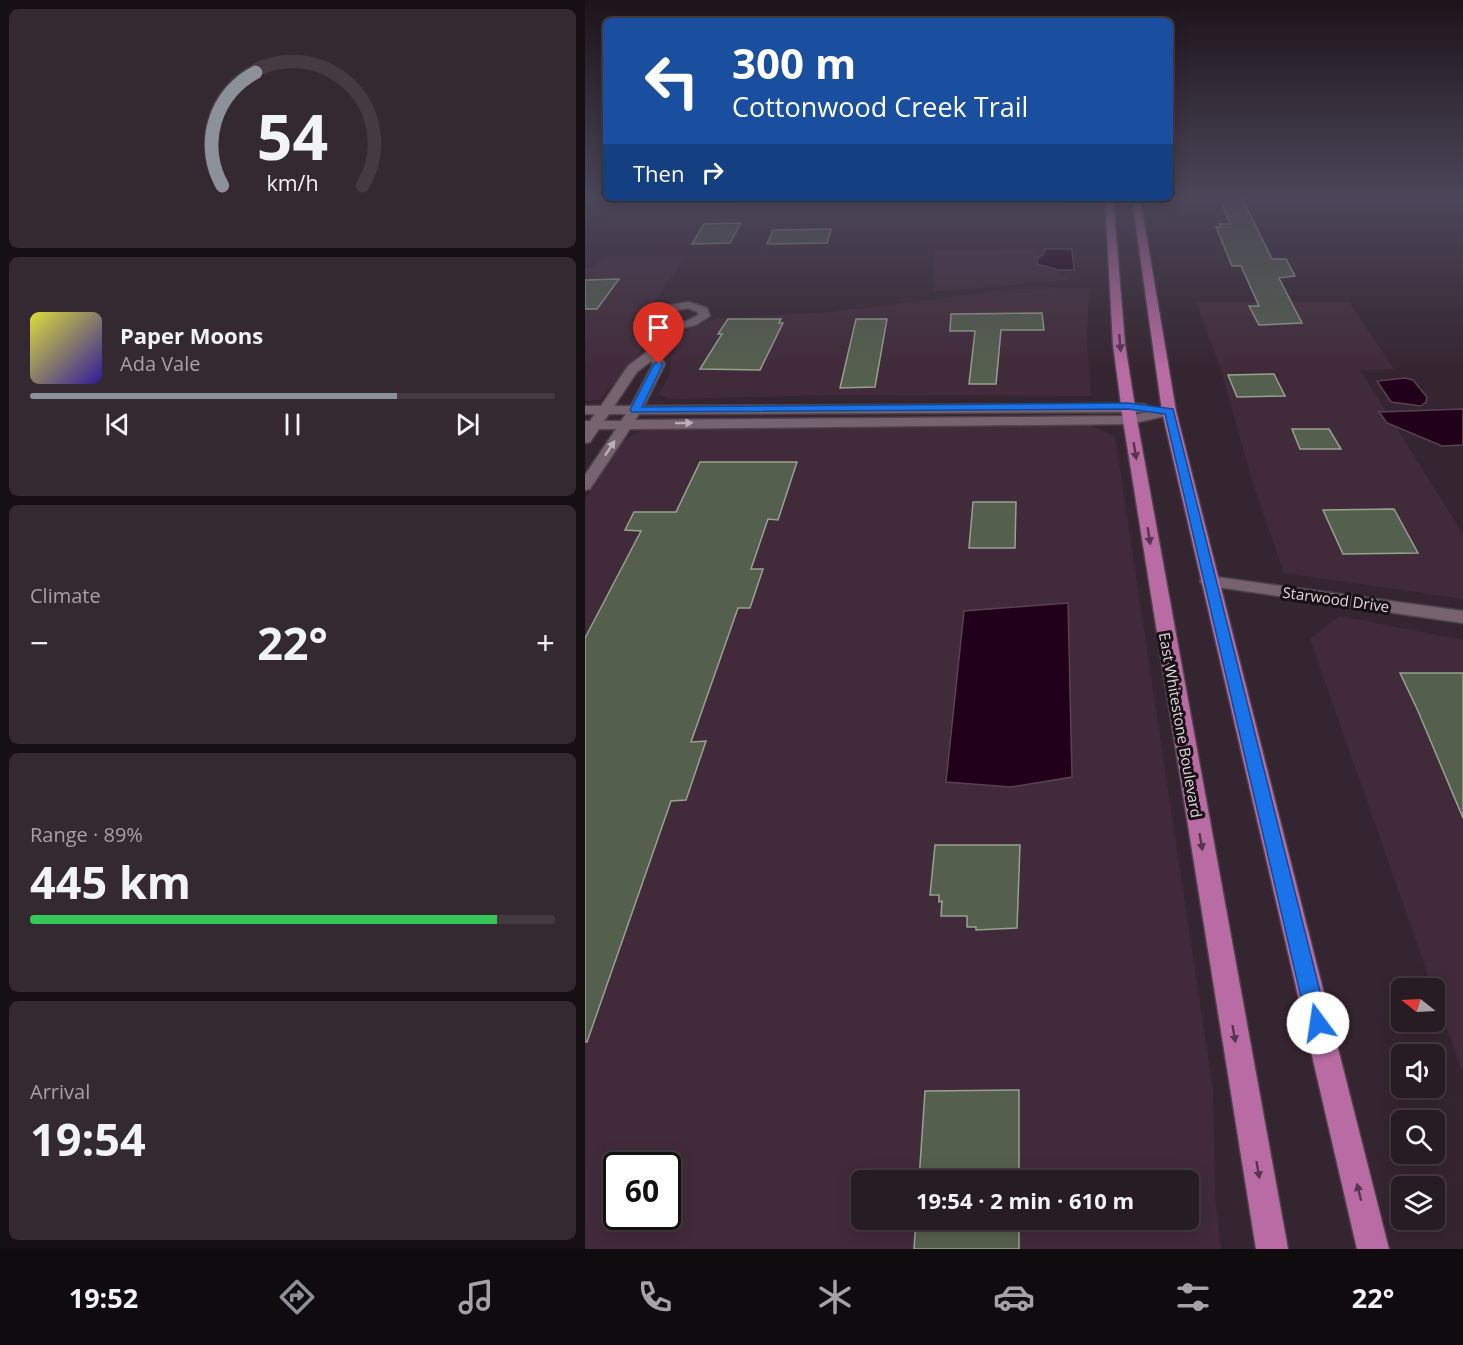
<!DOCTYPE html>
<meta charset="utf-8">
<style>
:root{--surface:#281c24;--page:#342931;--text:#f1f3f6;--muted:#a5a1a6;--line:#443a41;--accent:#8c9099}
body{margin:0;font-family:"Open Sans",sans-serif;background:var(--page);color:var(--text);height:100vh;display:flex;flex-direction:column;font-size:22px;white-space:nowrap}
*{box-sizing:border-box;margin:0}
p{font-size:20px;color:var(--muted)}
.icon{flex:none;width:33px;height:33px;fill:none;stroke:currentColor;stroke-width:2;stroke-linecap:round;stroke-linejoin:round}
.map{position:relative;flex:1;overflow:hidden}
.drawer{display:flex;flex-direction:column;gap:9px;padding:9px;background:#160f14;width:585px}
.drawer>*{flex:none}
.guide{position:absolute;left:18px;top:18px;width:570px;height:183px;border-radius:9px;box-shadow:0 3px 15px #0003,0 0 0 2px var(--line);background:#1a4fa0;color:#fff;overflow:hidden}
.needle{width:39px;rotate:288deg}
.buttons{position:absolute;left:806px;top:978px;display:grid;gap:12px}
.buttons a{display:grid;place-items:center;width:54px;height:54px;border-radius:9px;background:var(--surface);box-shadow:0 3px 15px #0003,0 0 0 2px var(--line);font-size:30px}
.speed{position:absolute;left:18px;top:1152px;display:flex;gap:12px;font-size:30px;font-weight:700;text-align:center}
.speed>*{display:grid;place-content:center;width:78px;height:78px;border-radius:50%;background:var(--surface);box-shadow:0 3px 15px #0003,0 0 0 2px var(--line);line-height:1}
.speed .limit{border:3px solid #111;border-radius:9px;background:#fff;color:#111}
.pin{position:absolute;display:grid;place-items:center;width:51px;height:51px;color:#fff;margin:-62px -26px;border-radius:50% 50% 50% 0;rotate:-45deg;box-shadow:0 0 6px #0007}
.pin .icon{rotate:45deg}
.me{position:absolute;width:66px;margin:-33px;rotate:346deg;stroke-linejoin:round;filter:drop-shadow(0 0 4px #0008)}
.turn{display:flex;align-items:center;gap:21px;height:126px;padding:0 30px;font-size:27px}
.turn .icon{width:78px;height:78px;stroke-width:2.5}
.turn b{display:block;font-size:42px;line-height:51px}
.then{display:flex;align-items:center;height:57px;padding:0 30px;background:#0003;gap:12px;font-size:22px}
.big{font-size:45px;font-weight:700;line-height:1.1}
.drawer .card{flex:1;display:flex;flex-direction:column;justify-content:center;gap:9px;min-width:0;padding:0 21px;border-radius:9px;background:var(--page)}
.drawer .dial{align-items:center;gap:0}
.dial svg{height:156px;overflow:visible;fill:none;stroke:var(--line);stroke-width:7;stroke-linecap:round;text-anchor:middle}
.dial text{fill:var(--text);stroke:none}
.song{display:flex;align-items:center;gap:18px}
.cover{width:72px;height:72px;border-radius:9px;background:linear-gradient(135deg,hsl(60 70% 55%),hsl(250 70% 35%))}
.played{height:6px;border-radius:3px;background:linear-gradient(90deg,var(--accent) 70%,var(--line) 70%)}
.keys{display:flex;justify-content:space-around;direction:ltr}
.heat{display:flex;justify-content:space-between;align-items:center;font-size:33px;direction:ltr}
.charge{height:9px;border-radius:4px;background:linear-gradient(90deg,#34c759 89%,var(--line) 0)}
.trip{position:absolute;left:266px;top:1170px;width:348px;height:60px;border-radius:9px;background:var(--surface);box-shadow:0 3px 15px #0003,0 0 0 2px var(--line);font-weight:700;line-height:60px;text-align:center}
.menu{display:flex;height:96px;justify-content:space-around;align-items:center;background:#100b0e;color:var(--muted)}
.menu .icon{width:42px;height:42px}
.menu .active{color:var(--accent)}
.menu b{font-size:27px;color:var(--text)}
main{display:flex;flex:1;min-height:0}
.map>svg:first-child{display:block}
</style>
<main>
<section class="drawer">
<div class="card dial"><svg viewBox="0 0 100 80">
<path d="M14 69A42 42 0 1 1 86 69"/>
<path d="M14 69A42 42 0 0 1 31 11" stroke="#8c9099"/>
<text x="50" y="56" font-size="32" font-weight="700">54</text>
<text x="50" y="72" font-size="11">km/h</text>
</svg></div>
<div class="card">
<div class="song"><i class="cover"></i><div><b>Paper Moons</b><p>Ada Vale</p></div></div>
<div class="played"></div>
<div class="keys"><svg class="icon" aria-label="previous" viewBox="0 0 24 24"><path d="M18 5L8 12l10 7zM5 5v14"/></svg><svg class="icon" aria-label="pause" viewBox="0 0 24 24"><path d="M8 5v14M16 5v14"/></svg><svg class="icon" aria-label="next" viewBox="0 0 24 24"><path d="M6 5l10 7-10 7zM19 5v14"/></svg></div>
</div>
<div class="card"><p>Climate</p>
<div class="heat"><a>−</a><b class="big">22°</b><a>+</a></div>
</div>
<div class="card"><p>Range · 89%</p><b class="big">445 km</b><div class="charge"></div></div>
<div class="card"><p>Arrival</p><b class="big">19:54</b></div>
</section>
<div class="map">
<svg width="878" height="1249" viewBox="0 0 878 1249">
<rect width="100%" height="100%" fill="#352530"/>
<path fill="#412b3a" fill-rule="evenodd" d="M154 198H482L480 204 150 205Z
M452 249 451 264 489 279 348 292 350 251Z
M101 255 65 310 54 321 69 331 47 363 14 400 0 401V268H8L18 257Z
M504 288 502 343 506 396 248 395 83 399 74 394 85 374 86 357 101 330 133 318 247 312 428 289Z
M611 302H764L809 369 775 370 878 534V599L699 573 668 484 636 370Z
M502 424 530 436 628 1090 630 1198 636 1249H0V499L38 441 57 430ZM32 1166H82V1216H32ZM276 1180H603V1220H276Z
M754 616 878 640V1074L725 639Z"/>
<path fill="#210019" stroke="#5b4054" stroke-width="1.5" d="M459 249H487L489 270H473L452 264 453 257 459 254Z
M820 378 828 380 842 397 841 402 836 406 806 402 792 381Z
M878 409V445L857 446 802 423 794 412Z
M483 603 487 777 426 787 361 782 379 611Z"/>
<path fill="#555f4d" stroke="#97a28f" stroke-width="1.5" d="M634 196H656L687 259H701L710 276 694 278 717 323 674 325 664 306H674L656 266H647L631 227H636L634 224H645Z
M156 223 145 243 107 244 119 224Z
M246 229 242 243 182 244 188 230Z
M34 279 12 309H0V280Z
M457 313 459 330H416L411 384H384L390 331H365L366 314Z
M143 319H196L194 323H198L175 370 115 369 137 334H133Z
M271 319H302L290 387 255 388Z
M689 374 700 396 652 397 643 375Z
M707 429H744L756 449H715Z
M115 462H212L193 520 183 519 166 569H178L165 608H153L106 742 121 741 101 800 86 801 2 1042H0V638L56 531 40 530 49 512H91Z
M388 502H431L430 548H384Z
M809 509 833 553 758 554 738 510Z
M815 673H878V818L833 711Z
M350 845H435L432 928 391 930V927H382V916H356L357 901 354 902V895H345Z
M434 1090V1180H334L340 1091Z
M331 1220H434V1249H329Z"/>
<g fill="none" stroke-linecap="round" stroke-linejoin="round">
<g stroke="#4f424b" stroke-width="3">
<path id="minor" d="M104 302 122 308 125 316 111 325 90 330 73 354 80 364 59 406 559 404 566 408 559 412 54 414 50 420 545 416 584 407 591 411 589 414 545 424 45 429 5 489 0 490V475L31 429H14L5 442 0 443V421H5L10 414H0V406H16L43 366 63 351 79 330 67 326 60 319C72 305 86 305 104 302ZM103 308 113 312V315C101 323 85 327 73 319L79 313ZM66 361 68 364 46 406H29L52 372ZM24 414H41L36 421H19Z
M624 576 878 611V623L618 585 615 581Z"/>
</g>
<g stroke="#4f424b" stroke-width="3">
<path id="major" d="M520 198H528L540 344 552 420 703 1249H671L538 420 528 344Z
M547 198H555L591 411 804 1249H772L577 411Z"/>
</g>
<use href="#minor" fill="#76636f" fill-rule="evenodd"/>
<use href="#major" fill="#b96ca3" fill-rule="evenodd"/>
</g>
<defs><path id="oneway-solid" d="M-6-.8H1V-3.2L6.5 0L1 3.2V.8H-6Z" transform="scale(1.5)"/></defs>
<g fill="#58354e">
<use href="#oneway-solid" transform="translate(535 343) rotate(85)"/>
<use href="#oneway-solid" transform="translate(550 451) rotate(81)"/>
<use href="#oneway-solid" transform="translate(564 536) rotate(81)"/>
<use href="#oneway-solid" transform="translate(616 842) rotate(80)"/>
<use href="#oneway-solid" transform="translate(649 1034) rotate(80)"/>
<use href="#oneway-solid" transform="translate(673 1170) rotate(80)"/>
<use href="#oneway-solid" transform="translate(774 1192) rotate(-104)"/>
</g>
<g fill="#bcaeb6">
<use href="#oneway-solid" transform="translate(99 423) rotate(-1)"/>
<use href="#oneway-solid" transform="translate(25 448) rotate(-57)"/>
</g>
<linearGradient id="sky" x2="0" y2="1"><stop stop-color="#1d141a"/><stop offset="0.53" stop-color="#4b4659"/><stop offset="1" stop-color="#4b4659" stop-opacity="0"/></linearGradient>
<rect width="878" height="371" fill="url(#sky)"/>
<path fill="#1a73e8" stroke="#114b97" stroke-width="1.5" d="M74 361 78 364 57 407 543 403 588 409 743 1023 740 1030 733 1033 725 1030 722 1023 580 414 543 409 47 412 45 410 69 364Z"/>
<g text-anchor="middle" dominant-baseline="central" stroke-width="6" stroke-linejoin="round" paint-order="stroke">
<g font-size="15" fill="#e1d6dd" stroke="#181116">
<text transform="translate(751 599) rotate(8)">Starwood Drive</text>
<text transform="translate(596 725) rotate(80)">East Whitestone Boulevard</text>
</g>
</g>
</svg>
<div class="buttons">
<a><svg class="needle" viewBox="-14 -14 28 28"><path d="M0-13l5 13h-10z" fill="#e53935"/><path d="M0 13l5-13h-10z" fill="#a5a1a6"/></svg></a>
<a><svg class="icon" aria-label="sound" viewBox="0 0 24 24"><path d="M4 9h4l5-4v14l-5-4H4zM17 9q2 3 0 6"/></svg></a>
<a><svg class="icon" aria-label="search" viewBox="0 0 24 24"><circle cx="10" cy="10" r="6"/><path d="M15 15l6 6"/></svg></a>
<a><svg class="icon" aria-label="layers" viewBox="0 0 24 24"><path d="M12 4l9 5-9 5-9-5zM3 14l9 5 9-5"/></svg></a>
</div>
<div class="speed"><div class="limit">60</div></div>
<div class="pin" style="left:74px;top:364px;background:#d93025"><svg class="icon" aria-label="arrive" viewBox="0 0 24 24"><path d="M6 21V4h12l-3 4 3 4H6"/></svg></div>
<svg class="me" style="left:733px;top:1023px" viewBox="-20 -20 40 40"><circle r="19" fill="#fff"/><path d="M0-13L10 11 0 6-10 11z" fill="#1a73e8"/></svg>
<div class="trip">19:54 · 2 min · 610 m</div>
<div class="guide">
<div class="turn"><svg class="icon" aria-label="left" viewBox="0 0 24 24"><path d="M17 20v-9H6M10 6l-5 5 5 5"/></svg><div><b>300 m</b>Cottonwood Creek Trail</div></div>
<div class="then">Then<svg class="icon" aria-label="right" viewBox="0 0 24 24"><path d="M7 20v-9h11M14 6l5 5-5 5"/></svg></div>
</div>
</div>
</main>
<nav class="menu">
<b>19:52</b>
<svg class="icon active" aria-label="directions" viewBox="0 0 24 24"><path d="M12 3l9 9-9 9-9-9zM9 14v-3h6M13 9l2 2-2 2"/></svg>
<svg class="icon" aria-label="music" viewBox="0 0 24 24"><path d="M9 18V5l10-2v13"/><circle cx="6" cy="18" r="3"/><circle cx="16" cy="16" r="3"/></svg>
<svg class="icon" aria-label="phone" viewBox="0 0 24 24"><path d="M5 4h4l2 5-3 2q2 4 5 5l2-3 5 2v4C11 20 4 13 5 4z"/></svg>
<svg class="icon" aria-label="climate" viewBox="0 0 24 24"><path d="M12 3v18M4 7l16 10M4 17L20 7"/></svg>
<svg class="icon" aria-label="car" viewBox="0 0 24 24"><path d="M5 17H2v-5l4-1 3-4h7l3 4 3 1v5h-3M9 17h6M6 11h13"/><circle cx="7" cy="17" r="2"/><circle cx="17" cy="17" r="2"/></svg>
<svg class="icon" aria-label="filters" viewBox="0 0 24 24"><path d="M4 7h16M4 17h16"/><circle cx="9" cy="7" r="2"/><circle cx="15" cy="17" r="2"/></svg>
<b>22°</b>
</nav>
